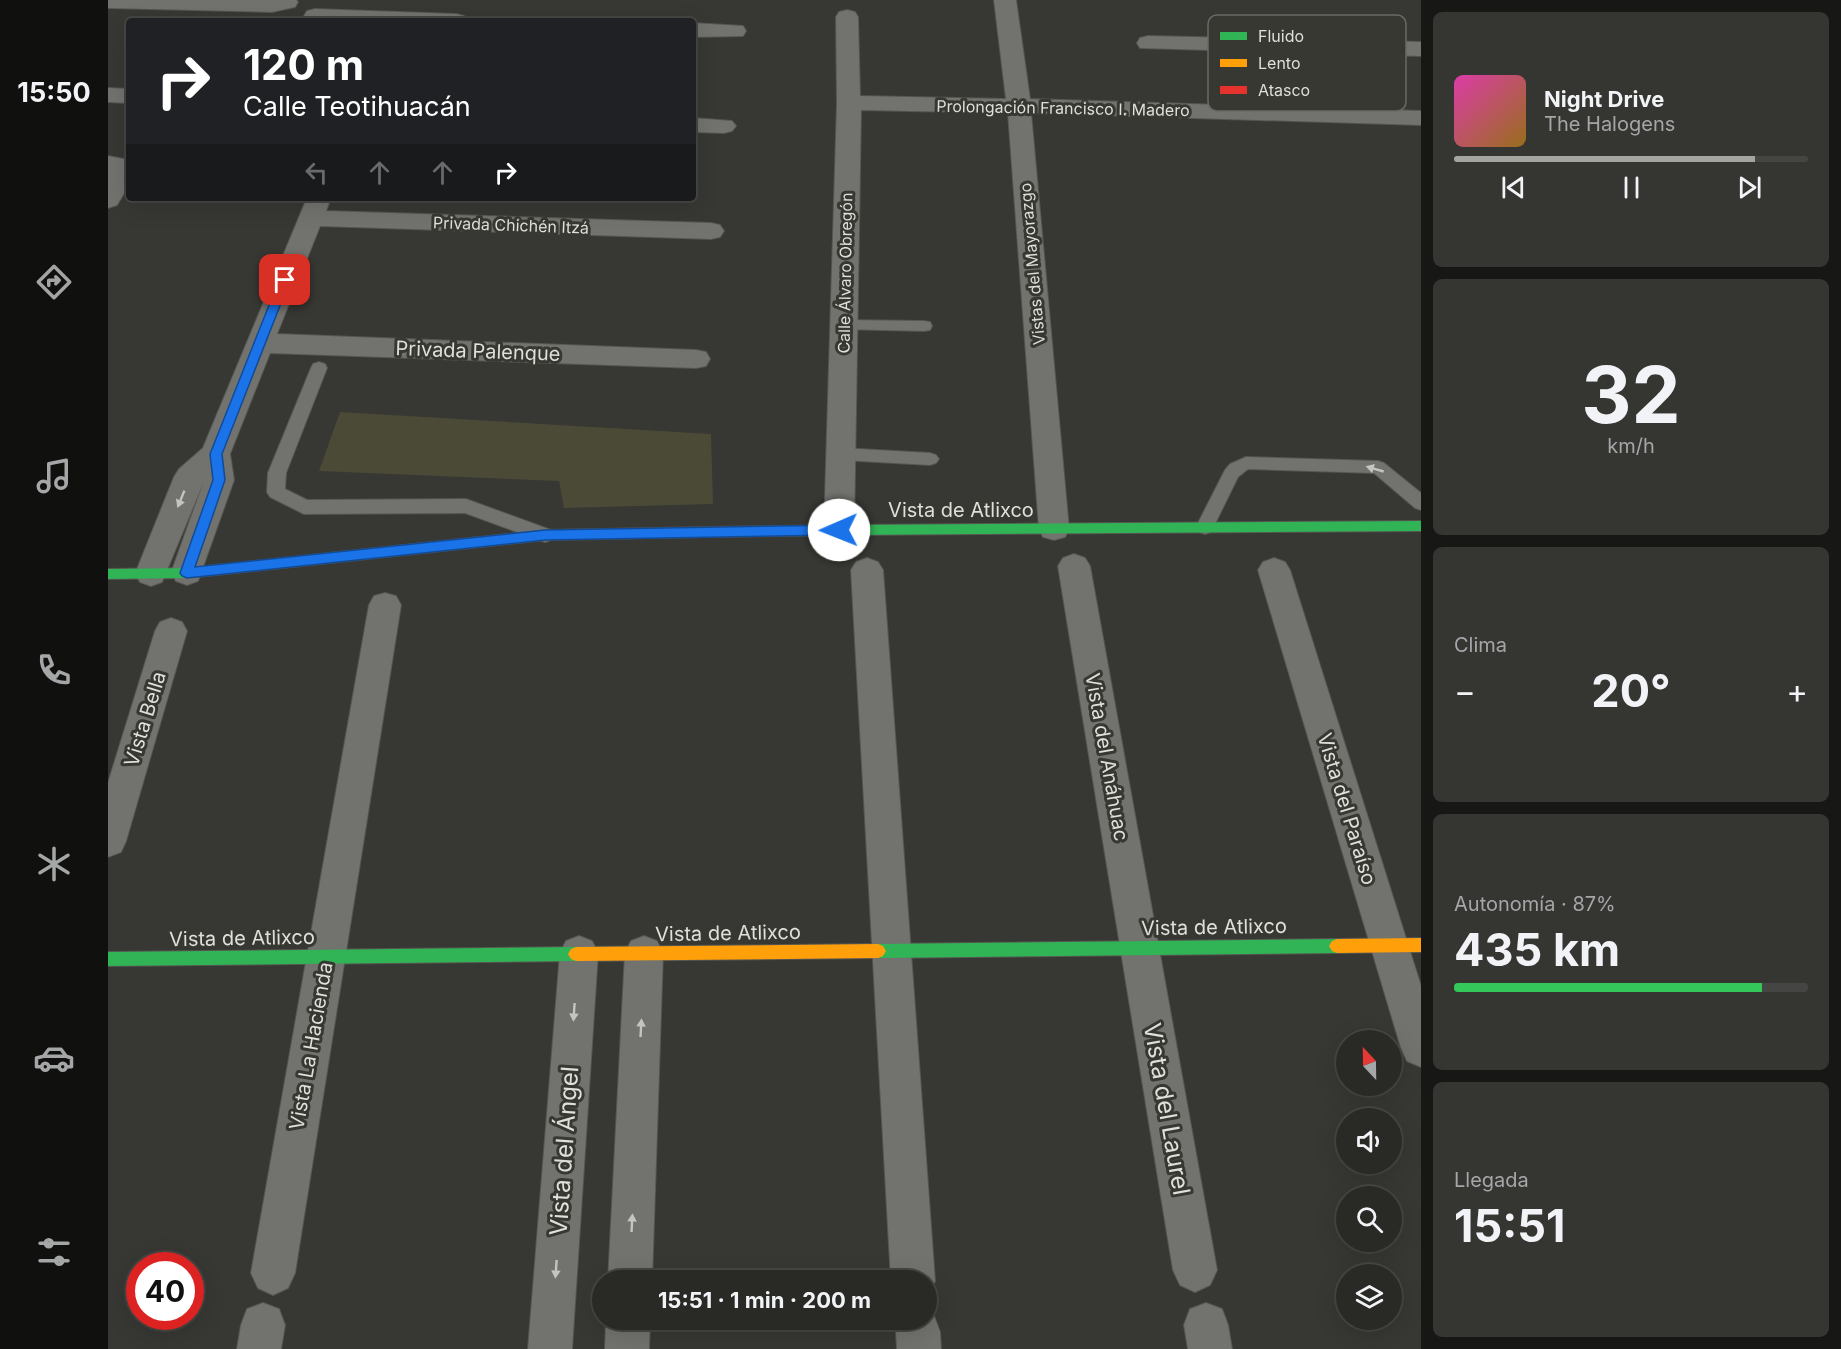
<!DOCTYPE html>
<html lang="es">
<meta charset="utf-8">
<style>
:root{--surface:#292926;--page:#353532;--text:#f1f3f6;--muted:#a5a6a7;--line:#454543;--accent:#a4a4a0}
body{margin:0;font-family:Inter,sans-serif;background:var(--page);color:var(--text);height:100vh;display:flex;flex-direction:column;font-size:22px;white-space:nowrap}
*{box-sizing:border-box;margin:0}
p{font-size:20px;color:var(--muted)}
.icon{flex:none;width:33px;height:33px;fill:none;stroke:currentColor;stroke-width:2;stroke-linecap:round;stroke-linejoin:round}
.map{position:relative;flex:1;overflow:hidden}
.side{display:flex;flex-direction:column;gap:12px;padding:12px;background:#171715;width:420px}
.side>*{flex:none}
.banner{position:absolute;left:18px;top:18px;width:570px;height:183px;border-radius:6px;box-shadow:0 6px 24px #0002,0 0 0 2px var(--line);background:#202124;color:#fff;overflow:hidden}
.needle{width:39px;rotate:338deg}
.controls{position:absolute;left:1228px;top:1030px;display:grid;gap:12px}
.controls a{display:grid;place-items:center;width:66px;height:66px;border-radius:50%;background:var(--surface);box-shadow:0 6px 24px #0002,0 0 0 2px var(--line);font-size:30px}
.speed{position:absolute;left:18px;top:1252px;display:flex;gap:12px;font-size:30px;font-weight:700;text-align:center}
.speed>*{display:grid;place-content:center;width:78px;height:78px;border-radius:50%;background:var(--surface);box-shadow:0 6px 24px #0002,0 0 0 2px var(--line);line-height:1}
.speed .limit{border:9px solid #d22;background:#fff;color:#111}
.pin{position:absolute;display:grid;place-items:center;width:51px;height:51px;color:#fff;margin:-26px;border-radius:12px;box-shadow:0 3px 9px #0006}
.me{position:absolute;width:66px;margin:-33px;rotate:269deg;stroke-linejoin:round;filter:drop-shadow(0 0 4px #0008)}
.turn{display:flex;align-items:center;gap:21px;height:126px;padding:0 18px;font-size:27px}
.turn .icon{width:78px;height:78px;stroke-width:2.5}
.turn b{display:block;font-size:42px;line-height:51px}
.lanes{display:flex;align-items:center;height:57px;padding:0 18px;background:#0003;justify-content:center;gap:30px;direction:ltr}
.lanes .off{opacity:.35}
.big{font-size:45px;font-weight:700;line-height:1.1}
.side .widget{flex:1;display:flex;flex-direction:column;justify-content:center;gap:9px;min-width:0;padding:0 21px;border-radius:9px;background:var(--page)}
.side .dial{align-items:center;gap:0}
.dial b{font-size:78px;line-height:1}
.song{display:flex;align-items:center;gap:18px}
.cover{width:72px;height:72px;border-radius:9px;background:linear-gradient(135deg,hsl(320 70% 55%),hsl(40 70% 35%))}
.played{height:6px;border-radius:3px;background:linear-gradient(90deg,var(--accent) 85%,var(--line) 85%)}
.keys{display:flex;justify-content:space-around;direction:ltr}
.heat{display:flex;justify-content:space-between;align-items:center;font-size:33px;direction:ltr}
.charge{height:9px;border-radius:4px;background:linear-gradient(90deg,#34c759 87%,var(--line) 0)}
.trip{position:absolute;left:484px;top:1270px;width:345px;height:60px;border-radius:30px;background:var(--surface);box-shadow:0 6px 24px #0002,0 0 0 2px var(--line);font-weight:700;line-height:60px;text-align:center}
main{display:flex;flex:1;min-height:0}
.tab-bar{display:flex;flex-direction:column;width:108px;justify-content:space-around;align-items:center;background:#10100f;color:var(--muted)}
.tab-bar .icon{width:42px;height:42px}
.tab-bar .active{color:var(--accent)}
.tab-bar b{font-size:27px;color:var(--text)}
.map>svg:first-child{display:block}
</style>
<main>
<nav class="tab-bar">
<b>15:50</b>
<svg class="icon active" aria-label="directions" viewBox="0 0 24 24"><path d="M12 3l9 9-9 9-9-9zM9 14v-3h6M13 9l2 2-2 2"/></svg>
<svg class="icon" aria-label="music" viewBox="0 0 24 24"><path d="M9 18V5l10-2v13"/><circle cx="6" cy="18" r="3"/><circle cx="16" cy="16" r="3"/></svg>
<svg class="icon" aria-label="phone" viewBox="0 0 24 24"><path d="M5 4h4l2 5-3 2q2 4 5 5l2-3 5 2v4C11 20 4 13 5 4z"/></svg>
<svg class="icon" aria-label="climate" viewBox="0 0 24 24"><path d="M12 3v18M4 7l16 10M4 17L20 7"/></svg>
<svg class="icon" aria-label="car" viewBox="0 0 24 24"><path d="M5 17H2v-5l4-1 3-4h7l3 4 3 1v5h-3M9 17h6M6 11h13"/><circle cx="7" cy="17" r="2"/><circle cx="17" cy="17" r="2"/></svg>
<svg class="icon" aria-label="filters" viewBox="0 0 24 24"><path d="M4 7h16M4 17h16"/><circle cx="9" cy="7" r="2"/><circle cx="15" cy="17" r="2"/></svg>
</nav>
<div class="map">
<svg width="1313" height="1349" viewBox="0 0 1313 1349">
<rect width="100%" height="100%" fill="#373733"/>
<path fill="#4b4a36" d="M232 412 603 434 605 504 456 508 451 481 211 471Z"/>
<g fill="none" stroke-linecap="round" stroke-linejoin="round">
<g stroke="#555551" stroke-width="2">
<path id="lane" d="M736 320 816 321 822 322 824 326 822 330 816 331 730 329 728 325 730 321Z
M211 362 217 364 219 368 178 473 177 489 199 500 358 499 443 530 446 535 443 540 437 542 431 540 357 513 196 514 162 497 159 492 160 473 203 368 205 364Z
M733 448 822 453 828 455 831 459 828 463 822 465 733 460 727 458 724 454 727 450Z
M1138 457 1270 461 1276 463 1313 493V510L1307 508 1266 473 1140 469 1130 477 1103 532 1097 534 1091 532 1088 527 1117 470 1122 464Z"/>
</g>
<g stroke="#555551" stroke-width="2">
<path id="street" d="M0 0H188L190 2 187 7 164 12 0 8Z
M886 0H908L922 99 1313 111V125L923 113 961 529 957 537 946 540 935 537 931 529 900 113 753 110 746 530 742 538 731 541 720 538 716 530 729 103 728 17 731 12 739 10 747 12 750 17 752 96 898 99Z
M207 9 348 14 356 16 359 21H199L196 16 199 11Z
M585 23 635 26 638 31 635 36 585 37Z
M1040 36 1313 42V56L1032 48 1029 43 1032 38Z
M0 88 21 89V103L0 102Z
M585 118 624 121 628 126 624 131 616 133 585 132Z
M0 156 21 160V185L9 205 0 208Z
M199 198H223L218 211 603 223 612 225 616 231 612 237 603 239 212 226 169 334 588 350 598 352 602 359 598 366 588 368 162 353 122 454 126 480 90 581 79 585 68 581 63 573 96 481 54 582 43 586 32 582 27 574 66 477 71 469 95 448Z
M966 554 977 558 982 566 1109 1270 1102 1285 1087 1292 1072 1285 1065 1270 950 566 955 558Z
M759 558 770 562 775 570 827 1281 819 1297V1281H783L743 570 748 562Z
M1166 558 1177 562 1182 570 1313 986V1067L1299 1061 1293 1048 1150 570 1155 562Z
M277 593 288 596 293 605 187 1273 180 1288 165 1295 150 1288 143 1273 261 605 266 596Z
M63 618 74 622 79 631 18 841 13 852 0 857V783L47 631 52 622Z
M471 936 484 941 490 953 464 1349H420L452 953 458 941Z
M536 936 549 941 555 953 544 1281H500L517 953 523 941Z
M155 1303 171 1309 177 1325 173 1349H129L133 1325 139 1309Z
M1098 1303 1114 1309 1120 1325 1124 1349H1080L1076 1325 1082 1309Z
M819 1314 826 1316 832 1332 833 1349H789L788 1332 793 1320H819Z
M498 1320H542L541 1349H497Z"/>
</g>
<g stroke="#555551" stroke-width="2">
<path id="fast" d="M1313 521V531L740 535 734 530 740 525Z
M602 527 608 532 602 537 437 540 79 578 0 579V569L79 568 437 530Z
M1229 939 1234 941 1237 946 1234 951 1229 953 770 958 765 956 762 951 765 946 770 944Z
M468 947 473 949 476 954 473 959 468 961 0 966V952Z"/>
</g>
<g stroke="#555551" stroke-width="2">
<path id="slow" d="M1313 938V952L1229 953 1224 951 1221 946 1224 941 1229 939Z
M770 944 775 946 778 951 775 956 770 958 468 961 463 959 460 954 463 949 468 947Z"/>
</g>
<g stroke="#555551" stroke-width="2">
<path id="jam" d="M740 525 746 530 740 535 602 537 596 532 602 527Z"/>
</g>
<use href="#lane" fill="#72726f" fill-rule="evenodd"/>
<use href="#street" fill="#72726f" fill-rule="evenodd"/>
<use href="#fast" fill="#30b455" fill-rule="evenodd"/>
<use href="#slow" fill="#ff9f0a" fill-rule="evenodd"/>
<use href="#jam" fill="#e5322d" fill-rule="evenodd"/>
</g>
<defs><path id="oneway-solid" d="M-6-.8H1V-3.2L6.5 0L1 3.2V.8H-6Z" transform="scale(1.5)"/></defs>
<g fill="#c4c4c0">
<use href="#oneway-solid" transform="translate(1267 469) rotate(-164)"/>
<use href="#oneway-solid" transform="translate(73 499) rotate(112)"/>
<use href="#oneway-solid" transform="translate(466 1012) rotate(94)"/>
<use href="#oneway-solid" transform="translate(533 1028) rotate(-87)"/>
<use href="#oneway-solid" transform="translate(524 1223) rotate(-87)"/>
<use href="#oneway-solid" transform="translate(448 1269) rotate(94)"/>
</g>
<path fill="#1a73e8" stroke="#114b97" stroke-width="1.5" d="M177 277 182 280 114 454 117 480 87 567 437 530 731 525 737 530 731 535 437 540 79 578 74 576 72 573 105 480 102 454 171 280Z"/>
<g text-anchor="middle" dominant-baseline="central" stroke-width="6" stroke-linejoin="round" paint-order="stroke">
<g font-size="16" fill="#dfdfdb" stroke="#383832">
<text transform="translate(955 108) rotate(1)">Prolongación Francisco I. Madero</text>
<text transform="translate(403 225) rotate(2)">Privada Chichén Itzá</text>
<text transform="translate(924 264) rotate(-95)">Vistas del Mayorazgo</text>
<text transform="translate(737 273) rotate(-89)">Calle Álvaro Obregón</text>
</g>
<g font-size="20" fill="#dfdfdb" stroke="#383832">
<text transform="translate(370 351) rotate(2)">Privada Palenque</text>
<text x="853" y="510">Vista de Atlixco</text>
<text transform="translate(37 719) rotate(-73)">Vista Bella</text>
<text transform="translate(999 757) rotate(80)">Vista del Anáhuac</text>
<text transform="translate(1239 809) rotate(73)">Vista del Paraíso</text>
<text transform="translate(1106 927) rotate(-1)">Vista de Atlixco</text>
<text transform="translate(620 933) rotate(-1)">Vista de Atlixco</text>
<text transform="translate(134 938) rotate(-1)">Vista de Atlixco</text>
<text transform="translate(203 1046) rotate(-80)">Vista La Hacienda</text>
</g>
<g font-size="24" fill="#dfdfdb" stroke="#383832">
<text transform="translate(1059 1109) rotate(80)">Vista del Laurel</text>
<text transform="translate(456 1151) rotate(-86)">Vista del Ángel</text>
</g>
</g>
<rect x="1100" y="15" width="198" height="96" rx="9" fill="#383832" stroke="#6a6a65" stroke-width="1.5"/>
<rect x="1112" y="32" width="27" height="8" fill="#30b455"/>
<rect x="1112" y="59" width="27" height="8" fill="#ff9f0a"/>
<rect x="1112" y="86" width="27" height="8" fill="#e5322d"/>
<g font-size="16" fill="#dfdfdb">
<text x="1150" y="42">Fluido</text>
<text x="1150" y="69">Lento</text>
<text x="1150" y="96">Atasco</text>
</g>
</svg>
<div class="controls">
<a><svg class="needle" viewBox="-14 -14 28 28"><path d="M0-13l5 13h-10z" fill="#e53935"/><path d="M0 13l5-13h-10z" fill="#a5a6a7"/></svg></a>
<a><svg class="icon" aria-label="sound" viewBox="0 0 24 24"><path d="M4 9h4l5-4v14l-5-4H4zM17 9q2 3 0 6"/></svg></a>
<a><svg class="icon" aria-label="search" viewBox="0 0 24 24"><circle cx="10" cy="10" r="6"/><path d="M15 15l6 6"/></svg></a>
<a><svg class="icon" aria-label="layers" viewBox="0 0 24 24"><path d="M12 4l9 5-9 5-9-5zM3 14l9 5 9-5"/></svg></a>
</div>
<div class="speed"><div class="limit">40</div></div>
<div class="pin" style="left:177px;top:280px;background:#d93025"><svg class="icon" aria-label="arrive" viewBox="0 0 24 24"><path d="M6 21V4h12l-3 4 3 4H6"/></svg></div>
<svg class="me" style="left:731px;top:530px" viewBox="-20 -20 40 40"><circle r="19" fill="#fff"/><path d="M0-13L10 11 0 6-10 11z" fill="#1a73e8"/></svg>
<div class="trip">15:51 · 1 min · 200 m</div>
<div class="banner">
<div class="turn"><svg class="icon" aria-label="right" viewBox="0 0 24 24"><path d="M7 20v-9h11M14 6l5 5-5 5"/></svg><div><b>120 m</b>Calle Teotihuacán</div></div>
<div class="lanes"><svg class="icon off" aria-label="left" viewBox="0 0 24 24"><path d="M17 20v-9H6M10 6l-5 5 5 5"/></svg><svg class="icon off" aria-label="ahead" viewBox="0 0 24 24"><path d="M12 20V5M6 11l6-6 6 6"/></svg><svg class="icon off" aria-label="ahead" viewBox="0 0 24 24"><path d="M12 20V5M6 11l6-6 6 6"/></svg><svg class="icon" aria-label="right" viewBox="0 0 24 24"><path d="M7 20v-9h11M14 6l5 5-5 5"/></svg></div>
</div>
</div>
<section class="side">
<div class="widget">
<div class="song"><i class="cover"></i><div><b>Night Drive</b><p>The Halogens</p></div></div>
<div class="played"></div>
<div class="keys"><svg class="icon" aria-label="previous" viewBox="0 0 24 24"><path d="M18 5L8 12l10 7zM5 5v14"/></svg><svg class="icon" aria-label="pause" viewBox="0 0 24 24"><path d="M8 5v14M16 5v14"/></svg><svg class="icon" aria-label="next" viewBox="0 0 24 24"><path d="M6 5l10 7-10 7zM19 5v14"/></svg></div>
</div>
<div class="widget dial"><b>32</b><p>km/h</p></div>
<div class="widget"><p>Clima</p>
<div class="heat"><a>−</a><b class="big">20°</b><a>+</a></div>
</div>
<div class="widget"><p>Autonomía · 87%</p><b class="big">435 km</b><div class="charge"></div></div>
<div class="widget"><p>Llegada</p><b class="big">15:51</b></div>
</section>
</main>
